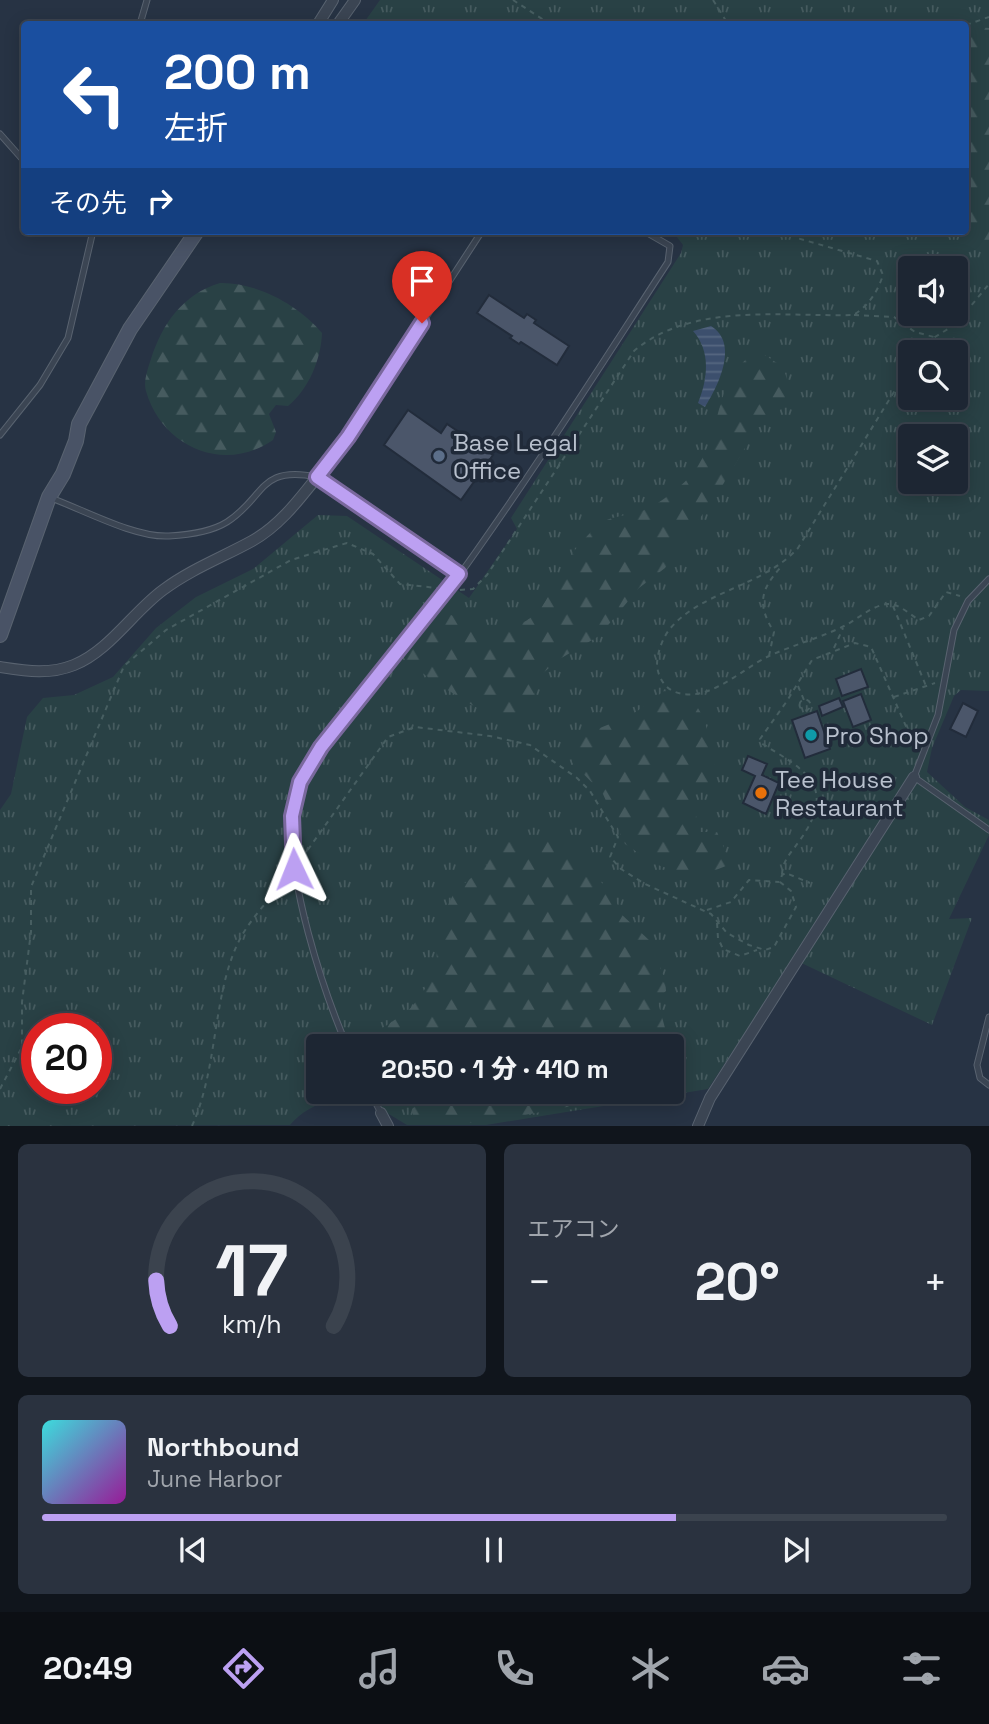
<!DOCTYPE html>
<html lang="ja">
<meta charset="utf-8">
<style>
:root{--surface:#1d2633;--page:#2a323f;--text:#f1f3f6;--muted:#a0a5ac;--line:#3b434e;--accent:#bca0f2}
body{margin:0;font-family:"Space Grotesk","Noto Sans JP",sans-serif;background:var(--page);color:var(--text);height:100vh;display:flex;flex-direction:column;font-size:26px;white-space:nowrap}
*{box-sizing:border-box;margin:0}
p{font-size:23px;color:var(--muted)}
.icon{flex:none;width:38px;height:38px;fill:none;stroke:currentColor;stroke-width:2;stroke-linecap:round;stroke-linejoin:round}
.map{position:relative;height:1126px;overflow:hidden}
.panel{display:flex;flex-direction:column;gap:18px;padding:18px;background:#10151c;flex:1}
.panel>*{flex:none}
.guide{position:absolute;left:21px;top:21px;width:948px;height:214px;border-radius:7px;box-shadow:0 4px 18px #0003,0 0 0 2px var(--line);background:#1a4fa0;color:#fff;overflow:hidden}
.tools{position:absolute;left:898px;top:256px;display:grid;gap:14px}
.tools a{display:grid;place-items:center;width:70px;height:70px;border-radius:7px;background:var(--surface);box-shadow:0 4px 18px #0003,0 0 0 2px var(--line);font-size:35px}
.speed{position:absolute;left:21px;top:1013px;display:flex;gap:14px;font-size:35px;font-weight:700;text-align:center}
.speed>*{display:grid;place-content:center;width:91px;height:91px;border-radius:50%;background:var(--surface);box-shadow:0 4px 18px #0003,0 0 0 2px var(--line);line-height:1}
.speed .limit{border:10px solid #d22;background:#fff;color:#111}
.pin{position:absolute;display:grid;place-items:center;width:60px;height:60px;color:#fff;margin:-72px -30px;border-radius:50% 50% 50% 0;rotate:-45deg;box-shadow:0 0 7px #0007}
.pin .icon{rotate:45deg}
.me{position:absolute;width:77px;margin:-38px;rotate:358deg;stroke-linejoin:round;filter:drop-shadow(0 0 5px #0008)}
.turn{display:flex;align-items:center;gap:24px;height:147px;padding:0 28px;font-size:32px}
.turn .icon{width:91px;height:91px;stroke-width:2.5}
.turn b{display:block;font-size:49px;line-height:60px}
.then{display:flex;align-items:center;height:66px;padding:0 28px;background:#0003;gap:14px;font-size:26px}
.big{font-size:52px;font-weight:800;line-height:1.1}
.panel .widget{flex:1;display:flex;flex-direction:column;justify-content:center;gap:10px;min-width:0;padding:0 24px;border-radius:10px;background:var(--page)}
.panel .dial{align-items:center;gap:0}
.dial svg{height:182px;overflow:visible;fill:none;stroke:var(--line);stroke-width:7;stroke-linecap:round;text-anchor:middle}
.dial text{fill:var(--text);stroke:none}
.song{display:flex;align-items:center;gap:21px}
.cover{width:84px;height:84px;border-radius:10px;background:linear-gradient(135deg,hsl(180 70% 55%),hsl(300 70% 35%))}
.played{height:7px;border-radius:4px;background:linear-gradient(90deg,var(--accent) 70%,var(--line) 70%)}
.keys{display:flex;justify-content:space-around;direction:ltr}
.heat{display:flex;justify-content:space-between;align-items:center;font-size:38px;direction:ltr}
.panel .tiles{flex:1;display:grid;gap:18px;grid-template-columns:1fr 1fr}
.widget:last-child{grid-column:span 2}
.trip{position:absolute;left:306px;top:1034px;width:378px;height:70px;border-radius:7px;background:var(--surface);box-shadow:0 4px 18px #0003,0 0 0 2px var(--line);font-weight:800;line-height:70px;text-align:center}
.menu{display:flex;height:112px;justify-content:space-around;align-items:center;background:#0c0f14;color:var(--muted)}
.menu .icon{width:49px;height:49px}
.menu .on{color:var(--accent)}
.menu b{font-size:32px;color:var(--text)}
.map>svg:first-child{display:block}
</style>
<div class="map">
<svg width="989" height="1126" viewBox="0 0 989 1126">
<defs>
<pattern id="grass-tufts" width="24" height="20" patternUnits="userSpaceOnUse" patternTransform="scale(1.75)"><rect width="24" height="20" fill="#294145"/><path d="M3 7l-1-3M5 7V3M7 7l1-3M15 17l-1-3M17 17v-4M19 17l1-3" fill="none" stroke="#465b5f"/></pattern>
<pattern id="forest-firs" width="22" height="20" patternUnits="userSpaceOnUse" patternTransform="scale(1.75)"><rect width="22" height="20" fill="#294145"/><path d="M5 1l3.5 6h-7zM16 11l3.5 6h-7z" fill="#465b5f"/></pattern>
<pattern id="water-rules" width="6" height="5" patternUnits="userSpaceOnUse" patternTransform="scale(1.75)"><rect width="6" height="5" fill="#3c4f6d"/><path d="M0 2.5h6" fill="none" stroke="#566781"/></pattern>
</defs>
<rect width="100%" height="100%" fill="#273344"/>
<path fill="url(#grass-tufts)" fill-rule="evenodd" d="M380 0H989V691L961 690 954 696 932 748 927 772 965 807 989 820V835L949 919 972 918 932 1025 793 959 708 1089 486 1125H407L354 1093C329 1100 307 1105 290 1125L0 1126V810L11 794 27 717 43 698 74 695 113 677 156 628 196 597 253 569 318 515 347 516 469 598 517 529 511 518 681 253 683 245 677 237 664 231H966V24H363ZM910 268H956V313H910ZM910 352H956V397H910ZM910 436H956V481H910ZM37 1029H96V1088H37ZM318 1046H672V1092H318Z"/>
<path fill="url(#forest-firs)" d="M977 27 989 28V243L978 242 957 231H966V31Z
M220 283C256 282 299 305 322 333 321 359 309 389 288 406L276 405 269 414 276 432 273 440C224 474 162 447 146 391 143 382 148 368 151 359 162 324 183 294 220 283Z
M757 350 783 367 788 382 787 398 777 415 757 428 719 491 665 568 639 588 599 636 558 660 541 675 533 698 517 714C504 713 489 714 478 708 467 703 409 666 404 658 413 642 425 622 443 613 465 617 488 632 510 627 546 619 550 587 567 561 574 550 585 538 595 528 609 514 628 517 644 510 663 502 687 483 698 466 725 424 711 384 757 350Z
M664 691C674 695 687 699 695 705 707 714 720 775 713 789L697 787 692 793 699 832H717L725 850 726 866 695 878 655 864 625 844 603 794 572 762 575 750 585 734 632 715Z
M539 837 550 839 576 853 615 898 621 914 650 941 665 980 666 991 657 999 670 1046H390L381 1037 384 1027 408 1011 420 997 437 969 436 929 455 891 486 866 492 853 505 844 512 840Z
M424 1092H645L520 1116 452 1125 413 1115 412 1109 423 1100Z"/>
<path fill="url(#water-rules)" d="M711 326C739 343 719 385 705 407L698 403C708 379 711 351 693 331Z"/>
<path fill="#4b566a" stroke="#222c3b" stroke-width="2" d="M489 295 524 318 527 314 536 320 534 323 569 346 557 365 521 342 519 344 510 338 512 336 477 313Z
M408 410 441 433 447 424 493 455 461 500 384 445Z
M861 669 868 687 842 696 836 679Z
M861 694 871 720 853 727 843 701Z
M839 698 843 707 822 716 819 706Z
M963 703 978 711 966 737 950 729Z
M817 711 830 749 805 758 792 720Z
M748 756 767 764 762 775 779 783 766 814 743 803 755 776 742 770Z"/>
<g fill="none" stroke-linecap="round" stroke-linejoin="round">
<g stroke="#596370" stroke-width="7">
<path id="lane" d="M140 24 147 0
M0 134 24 161
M0 435 40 385 68 338 93 231
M317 477 348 437 482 231
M51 498C84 510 135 538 169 536 187 535 211 532 227 522 266 497 258 465 317 477L459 574
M989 579 968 601 954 630 938 715 914 777 989 830
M989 1017 977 1065 980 1078 989 1085
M347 1046C322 988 287 879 292 816 298 750 408 644 450 588 527 482 597 371 668 262L670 246 644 231
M370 1092 381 1113"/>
</g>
<g stroke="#596370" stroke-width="12">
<path id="street" d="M318 24 333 0
M338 24 355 0
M0 667C26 671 49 675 74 665 109 651 133 612 163 590 191 569 223 557 252 541 279 526 298 501 317 477
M381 1113 388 1126
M698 1126 710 1098 914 777"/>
</g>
<g stroke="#596370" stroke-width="16">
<path id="secondary" d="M0 635 49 497 63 474 76 441 79 424 130 329 197 231"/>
</g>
<path stroke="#475e61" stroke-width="2" stroke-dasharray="5 5" stroke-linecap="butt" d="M513 0 550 24
M713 0 728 24
M825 24 837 22 858 24
M966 25 989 17
M854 315 894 317 915 332 934 337
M921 352 935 337 956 324 989 284
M910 366 798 548C763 587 700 591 669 630 662 639 657 654 657 665 658 676 663 686 673 691 706 706 741 669 769 656 793 645 820 638 844 626 858 619 870 607 886 604 899 603 909 614 919 620L929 616 946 592 960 596
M460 590 473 589 487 575 634 351C692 302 782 317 853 315 868 307 878 291 883 275L877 261 797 238 788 231
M893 606 926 686
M834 648 843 628
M769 656 774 632C757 605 760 590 781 567
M798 686 804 700
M894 697 935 683
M799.5 705a5.5 5.5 0 1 1 11 0a5.5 5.5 0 1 1-11 0Z
M302 858 388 737 415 727 490 736 530 745 577 778 590 791 618 837 610 857 621 869 645 884 711 914 727 933 749 945 765 950 774 947 796 907 791 891 780 882 782 875 786 873 810 883
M782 874C783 859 792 852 800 840 839 785 803 769 761 743L760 739 787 701 812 660 855 643 871 647 916 749
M707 910 731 902 749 880 779 882
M717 923 718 938 723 949 740 956 757 950
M0 1089 22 1047V1002L31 932V887L124 666 166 630 291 560 330 548 347 543 373 554 400 584 437 588
M192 1126C219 1066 212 991 241 937 254 914 272 897 288 877"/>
<use href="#lane" stroke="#3b4553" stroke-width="5"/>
<use href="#street" stroke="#3b4553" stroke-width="10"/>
<use href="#secondary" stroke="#495366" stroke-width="14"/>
</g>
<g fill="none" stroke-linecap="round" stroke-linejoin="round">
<g stroke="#7a689d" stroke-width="18">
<path id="route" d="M294 869 292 816 300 782 321 747 459 574 317 477 348 437 422 323"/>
</g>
<use href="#route" stroke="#bca0f2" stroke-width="12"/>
</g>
<circle fill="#5c6f8a" stroke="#202a39" stroke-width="2.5" cx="439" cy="456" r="7"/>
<circle fill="#0f9aa8" stroke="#202a39" stroke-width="2.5" cx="811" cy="735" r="7"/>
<circle fill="#e8710a" stroke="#202a39" stroke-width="2.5" cx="761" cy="793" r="7"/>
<g text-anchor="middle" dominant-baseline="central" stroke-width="7" stroke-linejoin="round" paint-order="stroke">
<g font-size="24" fill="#b8c0cd" stroke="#202a39" text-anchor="start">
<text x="453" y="442">Base Legal<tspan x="453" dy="28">Office</tspan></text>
<text x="825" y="735">Pro Shop</text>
<text x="775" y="779">Tee House<tspan x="775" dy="28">Restaurant</tspan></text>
</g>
</g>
</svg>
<div class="tools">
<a><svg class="icon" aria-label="sound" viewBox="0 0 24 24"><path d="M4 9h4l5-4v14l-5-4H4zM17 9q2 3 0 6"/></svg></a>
<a><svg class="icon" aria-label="search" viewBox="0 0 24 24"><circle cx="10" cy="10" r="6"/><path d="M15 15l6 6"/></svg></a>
<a><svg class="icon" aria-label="layers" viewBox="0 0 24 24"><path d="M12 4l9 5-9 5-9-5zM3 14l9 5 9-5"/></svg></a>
</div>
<div class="speed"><div class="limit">20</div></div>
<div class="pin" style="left:422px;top:323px;background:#d93025"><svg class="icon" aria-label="arrive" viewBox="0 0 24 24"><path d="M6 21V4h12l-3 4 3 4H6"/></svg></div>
<svg class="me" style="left:294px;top:869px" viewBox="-20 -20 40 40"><path d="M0-17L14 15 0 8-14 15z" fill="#bca0f2" stroke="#fff" stroke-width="4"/></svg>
<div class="trip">20:50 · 1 分 · 410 m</div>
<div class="guide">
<div class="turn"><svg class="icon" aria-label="left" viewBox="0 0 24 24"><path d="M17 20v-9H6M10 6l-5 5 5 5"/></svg><div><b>200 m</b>左折</div></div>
<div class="then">その先<svg class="icon" aria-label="right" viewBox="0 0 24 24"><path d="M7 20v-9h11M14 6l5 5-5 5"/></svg></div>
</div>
</div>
<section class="panel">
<div class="tiles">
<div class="widget dial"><svg viewBox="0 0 100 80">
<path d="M14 69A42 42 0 1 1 86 69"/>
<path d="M14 69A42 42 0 0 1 8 49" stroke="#bca0f2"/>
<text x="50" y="56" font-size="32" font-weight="700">17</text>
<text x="50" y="72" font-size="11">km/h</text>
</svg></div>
<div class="widget"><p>エアコン</p>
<div class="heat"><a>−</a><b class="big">20°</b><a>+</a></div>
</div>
<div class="widget">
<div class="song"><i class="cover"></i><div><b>Northbound</b><p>June Harbor</p></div></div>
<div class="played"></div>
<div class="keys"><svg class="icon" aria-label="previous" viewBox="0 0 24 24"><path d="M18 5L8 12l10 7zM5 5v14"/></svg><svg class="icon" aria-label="pause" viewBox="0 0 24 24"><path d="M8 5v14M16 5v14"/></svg><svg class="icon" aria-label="next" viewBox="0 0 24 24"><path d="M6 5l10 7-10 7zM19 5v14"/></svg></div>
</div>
</div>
</section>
<nav class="menu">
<b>20:49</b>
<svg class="icon on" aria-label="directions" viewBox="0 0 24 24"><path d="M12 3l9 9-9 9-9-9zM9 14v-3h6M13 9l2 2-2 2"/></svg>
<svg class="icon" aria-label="music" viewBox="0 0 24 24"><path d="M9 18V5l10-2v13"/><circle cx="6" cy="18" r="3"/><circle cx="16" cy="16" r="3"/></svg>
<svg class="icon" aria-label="phone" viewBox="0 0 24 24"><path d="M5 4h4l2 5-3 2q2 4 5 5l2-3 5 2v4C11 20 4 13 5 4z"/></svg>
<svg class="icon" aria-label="climate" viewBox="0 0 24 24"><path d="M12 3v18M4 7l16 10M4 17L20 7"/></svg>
<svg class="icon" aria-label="car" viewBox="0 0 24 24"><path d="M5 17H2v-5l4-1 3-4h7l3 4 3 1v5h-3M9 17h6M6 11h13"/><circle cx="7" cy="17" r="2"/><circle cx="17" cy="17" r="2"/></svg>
<svg class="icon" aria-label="filters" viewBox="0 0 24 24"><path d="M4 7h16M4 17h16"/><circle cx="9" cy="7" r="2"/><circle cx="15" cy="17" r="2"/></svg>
</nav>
